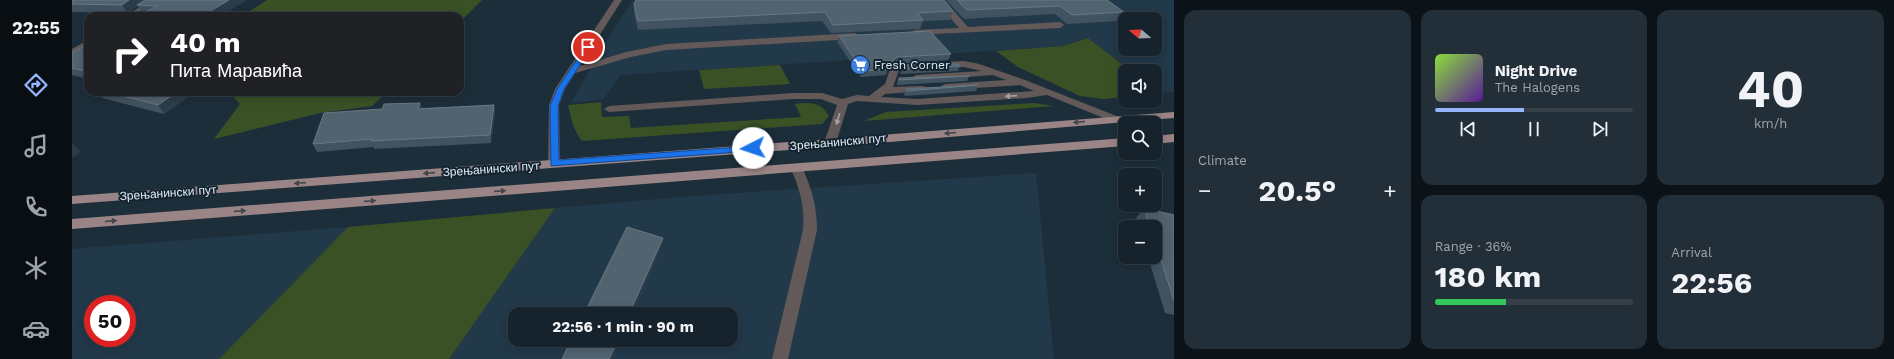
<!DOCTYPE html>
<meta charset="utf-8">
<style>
:root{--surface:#16222c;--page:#232f38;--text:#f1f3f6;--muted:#9ea4a9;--line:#353f48;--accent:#95b6fd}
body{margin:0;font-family:"Work Sans",sans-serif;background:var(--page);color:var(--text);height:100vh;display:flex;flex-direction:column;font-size:15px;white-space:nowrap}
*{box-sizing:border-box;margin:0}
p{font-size:13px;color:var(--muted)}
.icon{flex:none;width:22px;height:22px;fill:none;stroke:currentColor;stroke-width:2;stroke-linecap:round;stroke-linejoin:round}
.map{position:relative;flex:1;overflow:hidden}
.sheet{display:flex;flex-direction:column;gap:10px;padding:10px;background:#0c1318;width:720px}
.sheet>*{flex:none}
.guide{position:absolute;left:12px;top:12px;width:380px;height:84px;border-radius:12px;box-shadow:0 2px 10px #0003,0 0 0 1px var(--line);background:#202124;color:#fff;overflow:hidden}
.needle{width:26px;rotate:289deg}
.controls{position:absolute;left:1046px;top:12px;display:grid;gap:8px}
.controls a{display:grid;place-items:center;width:44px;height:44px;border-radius:8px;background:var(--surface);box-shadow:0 2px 10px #0003,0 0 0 1px var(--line);font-size:20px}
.speed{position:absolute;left:12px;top:295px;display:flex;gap:8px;font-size:20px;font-weight:700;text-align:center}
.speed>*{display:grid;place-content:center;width:52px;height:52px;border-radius:50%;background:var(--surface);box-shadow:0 2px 10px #0003,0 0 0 1px var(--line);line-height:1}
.speed .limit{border:6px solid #d22;background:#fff;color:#111}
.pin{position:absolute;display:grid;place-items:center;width:34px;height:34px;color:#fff;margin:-17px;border:2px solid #fff;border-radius:50%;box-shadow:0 1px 4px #0007}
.me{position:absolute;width:44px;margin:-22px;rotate:266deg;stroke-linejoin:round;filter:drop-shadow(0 0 3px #0008)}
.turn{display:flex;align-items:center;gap:14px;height:84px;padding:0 20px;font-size:18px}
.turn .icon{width:52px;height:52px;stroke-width:2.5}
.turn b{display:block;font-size:28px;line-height:34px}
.big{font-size:30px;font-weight:700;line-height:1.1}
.sheet .tile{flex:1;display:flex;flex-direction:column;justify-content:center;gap:6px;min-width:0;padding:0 14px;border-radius:12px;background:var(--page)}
.sheet .dial{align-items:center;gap:0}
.dial b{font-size:52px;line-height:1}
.song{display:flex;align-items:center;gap:12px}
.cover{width:48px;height:48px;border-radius:6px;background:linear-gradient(135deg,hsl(90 70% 55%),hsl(270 70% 35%))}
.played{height:4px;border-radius:2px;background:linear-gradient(90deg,var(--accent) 45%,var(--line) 45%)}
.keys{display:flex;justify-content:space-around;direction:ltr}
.heat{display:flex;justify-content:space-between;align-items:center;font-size:22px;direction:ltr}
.charge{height:6px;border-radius:3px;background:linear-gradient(90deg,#34c759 36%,var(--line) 0)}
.sheet .tiles{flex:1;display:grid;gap:10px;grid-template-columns:repeat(3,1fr)}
.tile:first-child{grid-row:span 2}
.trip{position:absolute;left:436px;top:307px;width:230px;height:40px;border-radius:12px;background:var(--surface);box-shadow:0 2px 10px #0003,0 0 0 1px var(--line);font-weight:700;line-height:40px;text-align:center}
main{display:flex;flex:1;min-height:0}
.tabs{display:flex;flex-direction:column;width:72px;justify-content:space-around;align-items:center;background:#090e12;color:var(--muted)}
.tabs .icon{width:28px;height:28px}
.tabs .current{color:var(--accent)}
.tabs b{font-size:18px;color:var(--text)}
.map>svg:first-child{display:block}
</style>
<main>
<nav class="tabs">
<b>22:55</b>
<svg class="icon current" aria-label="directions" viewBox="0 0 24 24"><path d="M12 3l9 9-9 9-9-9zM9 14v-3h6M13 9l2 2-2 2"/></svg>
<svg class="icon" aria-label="music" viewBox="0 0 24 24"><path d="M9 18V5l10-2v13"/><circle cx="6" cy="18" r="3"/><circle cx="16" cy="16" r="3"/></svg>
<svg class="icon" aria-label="phone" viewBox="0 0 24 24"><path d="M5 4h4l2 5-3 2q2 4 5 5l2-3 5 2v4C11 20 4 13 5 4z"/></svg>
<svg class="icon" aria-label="climate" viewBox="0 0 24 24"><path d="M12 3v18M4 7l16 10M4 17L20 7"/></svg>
<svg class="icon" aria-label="car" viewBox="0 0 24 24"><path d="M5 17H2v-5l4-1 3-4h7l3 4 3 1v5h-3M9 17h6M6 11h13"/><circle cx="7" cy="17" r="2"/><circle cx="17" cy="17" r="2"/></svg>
</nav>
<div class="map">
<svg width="1102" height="359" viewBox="0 0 1102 359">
<rect width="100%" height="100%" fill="#1d2e3b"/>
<path fill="#22394a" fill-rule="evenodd" d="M561 0H1102V92L1088 93 1083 89V71H1059L1016 38 991 46 548 75 532 99 499 103 533 43ZM1053 19H1083V49H1053Z
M964 173 982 359H377L483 208 621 196ZM443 314H659V340H443Z
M276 227 147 359H0V249ZM21 304H55V338H21Z"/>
<path fill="#3a5125" d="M195 0H410L388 22V16H178L173 14Z
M1016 38 1059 71H1053V97L1032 99 1008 96 946 67 924 51 991 46Z
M708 65 718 84 632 89 627 70Z
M157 92H315L300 106 248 113 142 139 168 104Z
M529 102 530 117 557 116 559 128 729 117 723 104C737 102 750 102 757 116L750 124 510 141C501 130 499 118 496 105Z
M962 103 982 106 792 121 814 112Z
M483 208 377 359H147L276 227Z"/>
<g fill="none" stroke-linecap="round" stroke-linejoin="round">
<path fill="#645959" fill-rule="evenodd" d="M78 0H88L64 16H54Z
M542 0H550L508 66 554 52 594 44 783 33 788 36 783 39 594 50 559 57 503 73 493 89 487 105 488 164 486 167H478L476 164 477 105 483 89Z
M863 0H872L896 27 988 22 992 25 988 28 840 35 838 33 843 30 887 28Z
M16 40V47L0 56V49Z
M892 61 907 64 953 80 1047 117 1048 119 1043 122 1039 121 975 95 955 98 845 105 785 101 776 104 764 143 758 147 752 143 765 105 749 99H721L537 112 532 109 537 106 721 93H750L770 99 785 95 797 96 813 84 818 69 823 65 847 63 850 64 852 66 850 68 827 70 821 87 850 86 854 87 855 89 854 91 813 94 809 97 845 99 962 91 948 85 873 90 868 87 873 84 934 80 921 75 844 81 839 78 844 75 910 71 892 67 871 68 866 65 871 62Z
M725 165 729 166 731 169C740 190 745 207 745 230L716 359H700L731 230C733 207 728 190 719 169L721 166Z"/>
<path fill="#9b8485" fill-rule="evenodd" d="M1102 112V118L758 147 0 204V196L758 139Z
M1102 134V142L1083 144V136Z
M1053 138V146L0 229V219Z"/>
</g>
<path fill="#415260" d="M0 0H175L70 14 66 6 55 13 0 12Z
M874 0H1035L1052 12 1047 21 995 24 983 14 892 19Z
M562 4 881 11 878 20 851 21 848 29 759 33 750 21 566 30 562 13Z
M767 36 879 54 876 60 823 64 815 71 814 75 789 77 765 42Z
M16 44V79L0 75V53Z
M888 66 886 71 828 74 830 69Z
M897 76 895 81 825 85V83L827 78Z
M906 85 904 91 833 96 832 94 834 89Z
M25 92H123L92 114 30 98Z
M348 103 350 108 422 105 423 113 419 143 302 149V147L245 152 241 144 310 109Z
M1072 208 1102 215V315L1093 313 1076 257H1083V227H1067L1064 218Z"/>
<path fill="#2b3d4b" d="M57 0H75L65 5 66 6 55 13 50 5Z
M157 0H175L149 16H130Z
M825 57 823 64 815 71 817 65Z
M105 92H123L92 114 86 105Z
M348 103 350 111 346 109Z
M422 105 423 113 419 143 418 135Z
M0 143H1L9 152 0 158Z
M591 238 590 247 561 314H557Z
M546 340H550L541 359H537Z"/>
<path fill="#526370" stroke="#687884" d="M0 0H57L50 5 0 4Z
M73 0H157L130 16H66L85 6 65 5Z
M564 0H872L881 11 845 13 851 20 761 25 753 12 566 21 562 4Z
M885 0H1035L1052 12 1000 15 988 6 895 10Z
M858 31 879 54 825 57 817 65 816 69 791 71 767 36Z
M16 44V72L0 68V53Z
M886 64 888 66 830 69 832 66Z
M897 76 827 80V78Z
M906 85 835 91 834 89Z
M35 92H105L86 105Z
M348 103 346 109 422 105 418 135 299 141 300 139 241 144 252 113 310 109 312 104Z
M1072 208 1102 215V301L1083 241V227H1078Z
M555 227 591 238 557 314H512Z
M499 340H546L537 359H490Z"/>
<defs><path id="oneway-solid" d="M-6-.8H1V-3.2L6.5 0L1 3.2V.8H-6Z"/></defs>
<g fill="#a2a2a6">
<use href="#oneway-solid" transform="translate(939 96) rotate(176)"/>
<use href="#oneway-solid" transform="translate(766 119) rotate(107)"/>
</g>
<g fill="#43464e">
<use href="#oneway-solid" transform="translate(1007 122) rotate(175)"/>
<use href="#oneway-solid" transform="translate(878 133) rotate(175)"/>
<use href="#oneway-solid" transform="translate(357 173) rotate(176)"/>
<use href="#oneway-solid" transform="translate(228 183) rotate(176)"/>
<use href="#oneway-solid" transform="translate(428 191) rotate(-4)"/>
<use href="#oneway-solid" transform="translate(298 201) rotate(-4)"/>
<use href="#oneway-solid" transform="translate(168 211) rotate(-4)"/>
<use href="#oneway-solid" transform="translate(39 221) rotate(-5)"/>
</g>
<path fill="#1a73e8" stroke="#114b97" d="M516 45 520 47 492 89 486 106 487 160 681 146 686 148 681 151 479 166 478 106 485 89 514 46Z"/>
<defs>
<g id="supermarket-disc" transform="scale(1)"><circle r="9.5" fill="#3f7fe0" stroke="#132431"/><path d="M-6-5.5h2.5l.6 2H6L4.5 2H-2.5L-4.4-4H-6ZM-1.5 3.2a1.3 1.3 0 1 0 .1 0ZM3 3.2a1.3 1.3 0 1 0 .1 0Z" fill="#fff"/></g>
</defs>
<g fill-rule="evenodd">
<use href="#supermarket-disc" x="788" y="65"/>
</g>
<g text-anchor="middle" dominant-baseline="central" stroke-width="4" stroke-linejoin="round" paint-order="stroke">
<g font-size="12" fill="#e0eaf3" stroke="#132431" text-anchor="start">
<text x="802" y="65">Fresh Corner</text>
</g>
<g font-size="12" fill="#e0eaf3" stroke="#132431">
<text transform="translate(766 142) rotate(-5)">Зрењанински пут</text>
<text transform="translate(419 169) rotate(-4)">Зрењанински пут</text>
<text transform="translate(96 193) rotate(-4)">Зрењанински пут</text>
</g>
</g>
</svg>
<div class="controls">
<a><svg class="needle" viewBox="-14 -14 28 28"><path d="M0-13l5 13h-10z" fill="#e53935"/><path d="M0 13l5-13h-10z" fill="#9ea4a9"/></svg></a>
<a><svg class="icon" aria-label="sound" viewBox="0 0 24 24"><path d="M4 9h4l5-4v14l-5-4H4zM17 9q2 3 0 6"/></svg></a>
<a><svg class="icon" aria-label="search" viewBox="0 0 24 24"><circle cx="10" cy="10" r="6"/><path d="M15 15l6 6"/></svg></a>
<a>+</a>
<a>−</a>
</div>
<div class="speed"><div class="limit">50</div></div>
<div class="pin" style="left:516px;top:47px;background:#d93025"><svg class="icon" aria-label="arrive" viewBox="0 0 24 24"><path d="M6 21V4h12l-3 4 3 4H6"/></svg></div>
<svg class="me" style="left:681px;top:148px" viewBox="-20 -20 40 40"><circle r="19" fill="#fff"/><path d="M0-13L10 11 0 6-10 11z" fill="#1a73e8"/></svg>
<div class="trip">22:56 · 1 min · 90 m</div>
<div class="guide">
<div class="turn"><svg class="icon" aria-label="right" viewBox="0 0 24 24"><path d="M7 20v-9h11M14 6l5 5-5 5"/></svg><div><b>40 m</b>Пита Маравића</div></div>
</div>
</div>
<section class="sheet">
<div class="tiles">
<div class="tile"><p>Climate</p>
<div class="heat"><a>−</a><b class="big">20.5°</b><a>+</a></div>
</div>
<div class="tile">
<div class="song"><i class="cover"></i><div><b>Night Drive</b><p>The Halogens</p></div></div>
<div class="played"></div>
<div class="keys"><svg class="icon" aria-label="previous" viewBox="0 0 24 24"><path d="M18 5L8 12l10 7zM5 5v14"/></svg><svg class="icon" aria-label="pause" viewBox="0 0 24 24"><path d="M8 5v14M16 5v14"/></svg><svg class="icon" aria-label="next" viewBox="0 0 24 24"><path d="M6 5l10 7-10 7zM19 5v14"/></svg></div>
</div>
<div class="tile dial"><b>40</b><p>km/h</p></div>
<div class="tile"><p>Range · 36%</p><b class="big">180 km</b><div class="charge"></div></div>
<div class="tile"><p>Arrival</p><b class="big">22:56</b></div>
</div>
</section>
</main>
